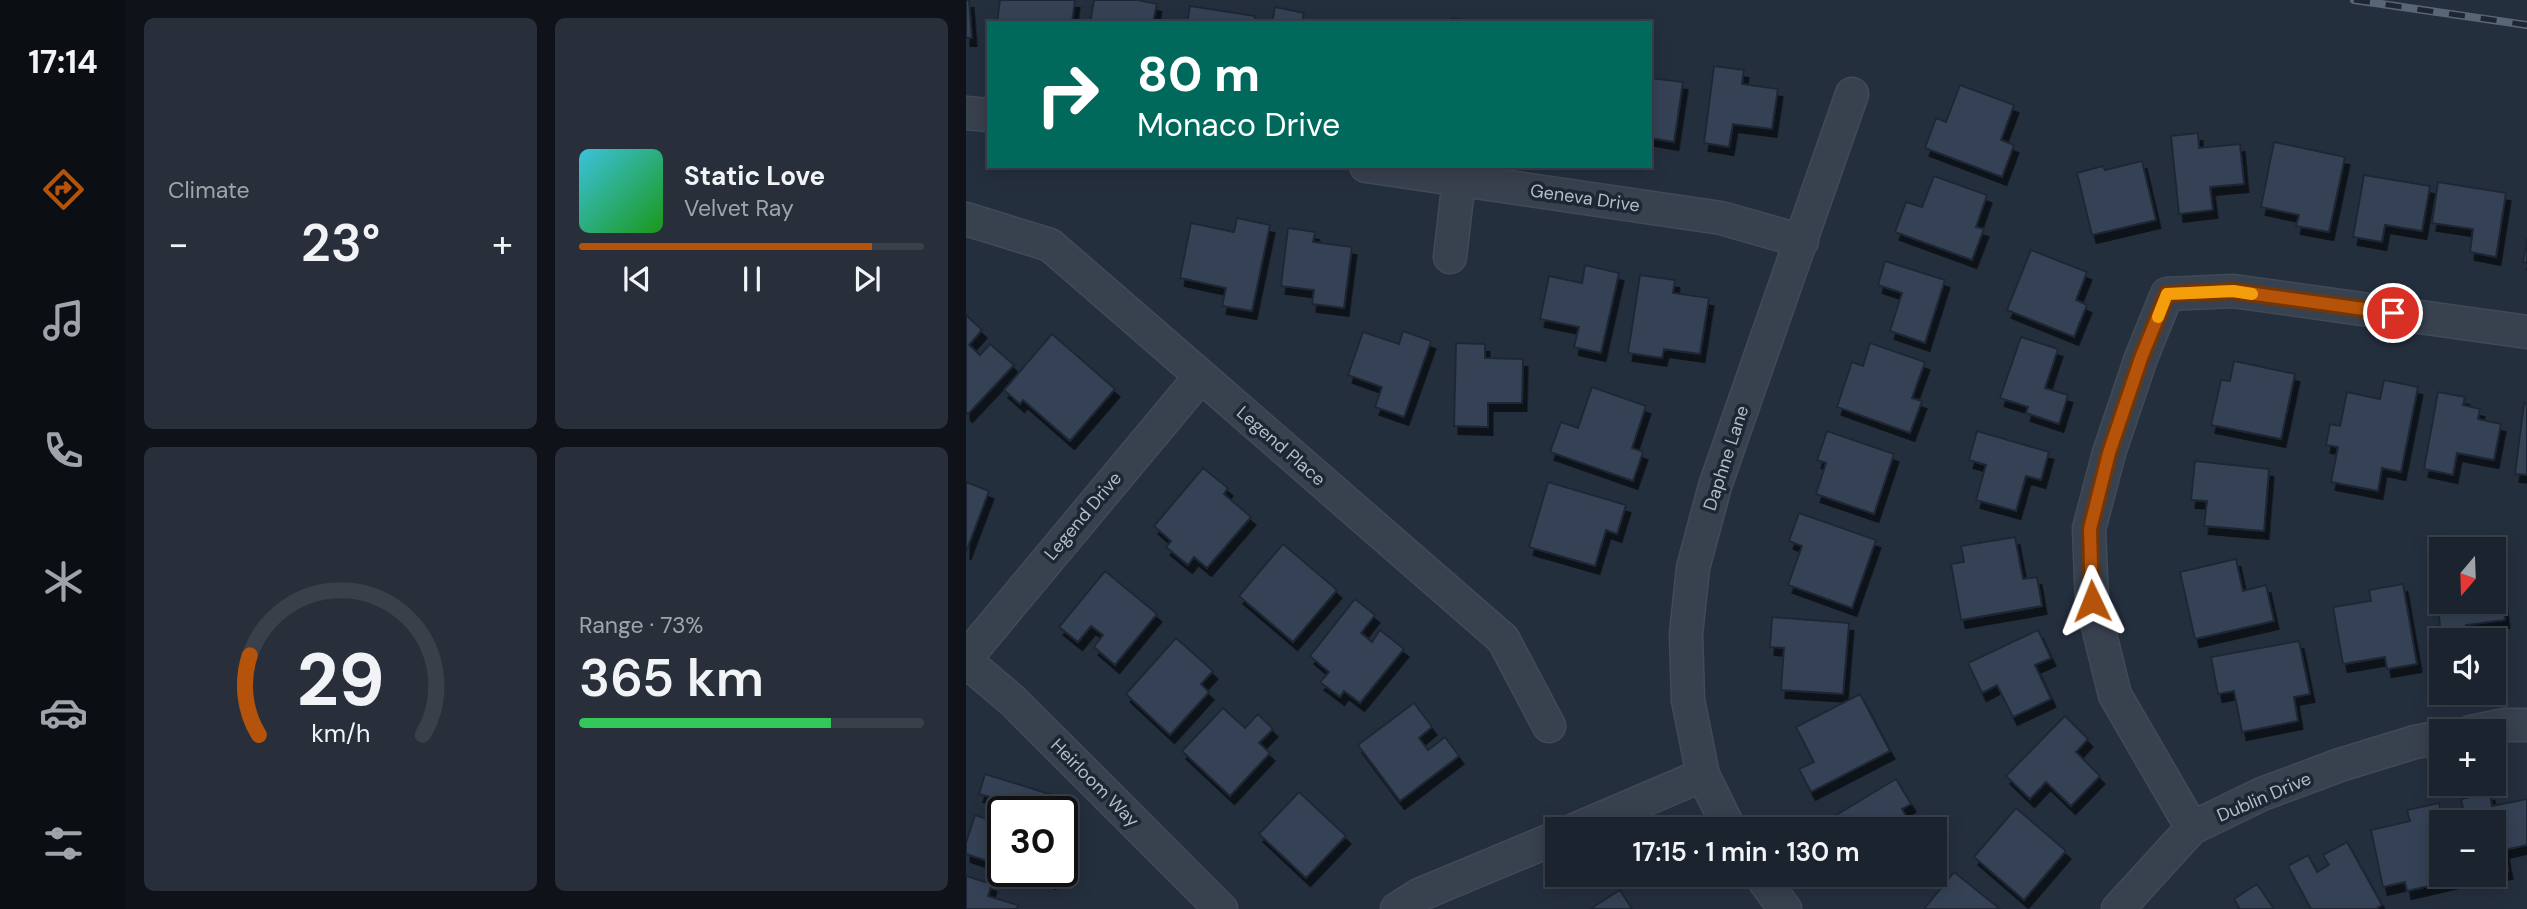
<!DOCTYPE html>
<meta charset="utf-8">
<style>
:root{--surface:#1b232e;--page:#282f3a;--text:#f1f3f6;--muted:#a0a4aa;--line:#39404a;--accent:#b45309}
body{margin:0;font-family:"DM Sans",sans-serif;background:var(--page);color:var(--text);height:100vh;display:flex;flex-direction:column;font-size:26px;white-space:nowrap}
*{box-sizing:border-box;margin:0}
p{font-size:23px;color:var(--muted)}
.icon{flex:none;width:38px;height:38px;fill:none;stroke:currentColor;stroke-width:2;stroke-linecap:round;stroke-linejoin:round}
.map{position:relative;flex:1;overflow:hidden}
.panel{display:flex;flex-direction:column;gap:18px;padding:18px;background:#0f1319;width:840px}
.panel>*{flex:none}
.hud{position:absolute;left:21px;top:21px;width:665px;height:147px;border-radius:0px;box-shadow:0 4px 18px #0003,0 0 0 2px var(--line);background:#00695c;color:#fff;overflow:hidden}
.needle{width:46px;rotate:199deg}
.tools{position:absolute;left:1463px;top:537px;display:grid;gap:14px}
.tools a{display:grid;place-items:center;width:77px;height:77px;border-radius:0px;background:var(--surface);box-shadow:0 4px 18px #0003,0 0 0 2px var(--line);font-size:35px}
.speed{position:absolute;left:21px;top:796px;display:flex;gap:14px;font-size:35px;font-weight:700;text-align:center}
.speed>*{display:grid;place-content:center;width:91px;height:91px;border-radius:50%;background:var(--surface);box-shadow:0 4px 18px #0003,0 0 0 2px var(--line);line-height:1}
.speed .limit{border:4px solid #111;border-radius:10px;background:#fff;color:#111}
.pin{position:absolute;display:grid;place-items:center;width:60px;height:60px;color:#fff;margin:-30px;border:4px solid #fff;border-radius:50%;box-shadow:0 2px 7px #0007}
.me{position:absolute;width:77px;margin:-38px;rotate:358deg;stroke-linejoin:round;filter:drop-shadow(0 0 5px #0008)}
.turn{display:flex;align-items:center;gap:24px;height:147px;padding:0 35px;font-size:32px}
.turn .icon{width:91px;height:91px;stroke-width:2.5}
.turn b{display:block;font-size:49px;line-height:60px}
.big{font-size:52px;font-weight:600;line-height:1.1}
.panel .tile{flex:1;display:flex;flex-direction:column;justify-content:center;gap:10px;min-width:0;padding:0 24px;border-radius:10px;background:var(--page)}
.panel .dial{align-items:center;gap:0}
.dial svg{height:182px;overflow:visible;fill:none;stroke:var(--line);stroke-width:7;stroke-linecap:round;text-anchor:middle}
.dial text{fill:var(--text);stroke:none}
.song{display:flex;align-items:center;gap:21px}
.cover{width:84px;height:84px;border-radius:10px;background:linear-gradient(135deg,hsl(190 70% 55%),hsl(120 70% 35%))}
.played{height:7px;border-radius:4px;background:linear-gradient(90deg,var(--accent) 85%,var(--line) 85%)}
.keys{display:flex;justify-content:space-around;direction:ltr}
.heat{display:flex;justify-content:space-between;align-items:center;font-size:38px;direction:ltr}
.charge{height:10px;border-radius:5px;background:linear-gradient(90deg,#34c759 73%,var(--line) 0)}
.panel .tiles{flex:1;display:grid;gap:18px;grid-template-columns:repeat(2,1fr)}
.trip{position:absolute;left:579px;top:817px;width:402px;height:70px;border-radius:0px;background:var(--surface);box-shadow:0 4px 18px #0003,0 0 0 2px var(--line);font-weight:600;line-height:70px;text-align:center}
main{display:flex;flex:1;min-height:0}
.menu{display:flex;flex-direction:column;width:126px;justify-content:space-around;align-items:center;background:#0b0e12;color:var(--muted)}
.menu .icon{width:49px;height:49px}
.menu .on{color:var(--accent)}
.menu b{font-size:32px;color:var(--text)}
.map>svg:first-child{display:block}
</style>
<main>
<nav class="menu">
<b>17:14</b>
<svg class="icon on" aria-label="directions" viewBox="0 0 24 24"><path d="M12 3l9 9-9 9-9-9zM9 14v-3h6M13 9l2 2-2 2"/></svg>
<svg class="icon" aria-label="music" viewBox="0 0 24 24"><path d="M9 18V5l10-2v13"/><circle cx="6" cy="18" r="3"/><circle cx="16" cy="16" r="3"/></svg>
<svg class="icon" aria-label="phone" viewBox="0 0 24 24"><path d="M5 4h4l2 5-3 2q2 4 5 5l2-3 5 2v4C11 20 4 13 5 4z"/></svg>
<svg class="icon" aria-label="climate" viewBox="0 0 24 24"><path d="M12 3v18M4 7l16 10M4 17L20 7"/></svg>
<svg class="icon" aria-label="car" viewBox="0 0 24 24"><path d="M5 17H2v-5l4-1 3-4h7l3 4 3 1v5h-3M9 17h6M6 11h13"/><circle cx="7" cy="17" r="2"/><circle cx="17" cy="17" r="2"/></svg>
<svg class="icon" aria-label="filters" viewBox="0 0 24 24"><path d="M4 7h16M4 17h16"/><circle cx="9" cy="7" r="2"/><circle cx="15" cy="17" r="2"/></svg>
</nav>
<section class="panel">
<div class="tiles">
<div class="tile"><p>Climate</p>
<div class="heat"><a>−</a><b class="big">23°</b><a>+</a></div>
</div>
<div class="tile">
<div class="song"><i class="cover"></i><div><b>Static Love</b><p>Velvet Ray</p></div></div>
<div class="played"></div>
<div class="keys"><svg class="icon" aria-label="previous" viewBox="0 0 24 24"><path d="M18 5L8 12l10 7zM5 5v14"/></svg><svg class="icon" aria-label="pause" viewBox="0 0 24 24"><path d="M8 5v14M16 5v14"/></svg><svg class="icon" aria-label="next" viewBox="0 0 24 24"><path d="M6 5l10 7-10 7zM19 5v14"/></svg></div>
</div>
<div class="tile dial"><svg viewBox="0 0 100 80">
<path d="M14 69A42 42 0 1 1 86 69"/>
<path d="M14 69A42 42 0 0 1 10 34" stroke="#b45309"/>
<text x="50" y="56" font-size="32" font-weight="700">29</text>
<text x="50" y="72" font-size="11">km/h</text>
</svg></div>
<div class="tile"><p>Range · 73%</p><b class="big">365 km</b><div class="charge"></div></div>
</div>
</section>
<div class="map">
<svg width="1561" height="909" viewBox="0 0 1561 909">
<defs>
<filter id="shadow"><feDropShadow dx="4.5" dy="8" stdDeviation="0" flood-color="#0009"/></filter>
</defs>
<rect width="100%" height="100%" fill="#242f3e"/>
<path fill="#364354" stroke="#1f2835" stroke-width="2" filter="url(#shadow)" d="M0 0H3L6 38H0Z
M34 0H109L106 23H31Z
M128 0H172L191 4 187 23H124Z
M224 6 289 16 288 23H221Z
M309 7 338 13 336 23H306Z
M486 18 509 22V23H485Z
M748 66 778 70 776 84 812 89 806 129 767 124 763 147 738 143Z
M684 78 717 82 708 142 684 138Z
M994 85 1048 105 1035 140 1048 145 1036 177 959 148 970 118 980 122Z
M1232 133 1233 148 1274 144 1278 184 1244 187 1247 210 1213 214 1205 136Z
M1308 142 1379 157 1363 232 1330 226 1333 215 1295 207Z
M1176 161 1190 220 1126 235 1111 173 1137 166 1139 170Z
M1398 175 1464 186 1456 231 1419 225 1416 242 1387 237Z
M968 176 1021 195 1010 227 1018 229 1006 260 929 232 940 202 956 207Z
M1472 182 1540 193 1530 257 1504 252 1507 229 1466 223Z
M271 218 304 225 286 311 256 306 260 288 214 278 225 223 268 232Z
M322 228 349 232 347 242 386 247 378 308 346 304 348 290 315 286Z
M1561 239V263L1557 262Z
M1065 250 1121 272 1110 300 1121 305 1108 337 1041 310Z
M919 261 979 280 959 343 924 331 936 293 912 285Z
M619 265 653 273 635 353 608 347 613 327 574 319 583 276 616 283Z
M674 275 709 280 707 293 743 298 734 354 698 349 696 358 662 353Z
M0 315 16 330 3 345 14 355 24 344 48 365 2 414 0 412Z
M437 331 465 341 438 417 409 407 416 387 382 375 397 332 433 344Z
M86 334 149 389 104 441 57 400 54 404 38 390Z
M1055 337 1092 349 1079 388 1102 395 1093 424 1060 413 1062 407 1034 398Z
M490 343 519 344V358L557 359 556 403H522V427L488 426Z
M904 343 959 362 946 398 956 401 944 433 871 407 886 362 897 366Z
M1268 361 1329 374 1315 439 1245 425 1255 380 1264 381Z
M1418 380 1452 387 1435 472 1416 468 1412 491 1365 482 1372 447 1360 445 1364 424 1374 426 1381 392 1414 399Z
M626 387 680 406 666 448 677 452 667 481 584 452 595 422 612 428Z
M1472 392 1499 397 1497 405 1514 409 1512 419 1535 424 1528 460 1491 453 1487 475 1458 469Z
M1558 403 1561 404V475L1549 474Z
M861 431 928 454 908 514 850 494 860 463 851 460Z
M1011 431 1083 452 1075 480 1060 476 1050 511 1010 500 1020 465 1003 460Z
M1229 461 1303 469 1298 531 1238 526 1241 501 1225 500Z
M237 468 262 488 258 494 285 517 241 568 228 557 222 565 200 547 205 541 188 526Z
M0 482 23 491 0 552Z
M582 482 660 505 651 534 640 530 629 566 563 547Z
M833 513 910 540 886 608 822 585 836 546 823 541Z
M1049 537 1057 579 1071 577 1076 606 995 620 985 564 998 562 995 546Z
M317 544 371 590 327 642 273 596Z
M1270 559 1277 591 1300 585 1308 621 1229 639 1214 572Z
M139 571 191 614 149 665 128 647 137 635 125 626 112 642 93 627Z
M1475 572V602H1528V582H1534L1539 620 1500 625 1502 640H1476L1467 573Z
M1437 584 1451 664 1421 669 1419 657 1377 664 1367 607 1405 601 1403 590Z
M389 599 409 615 395 633 406 642 414 630 438 649 394 703 378 691 374 697 354 682 363 672 344 656Z
M806 617 883 623 877 694 815 690 818 648 804 647Z
M1072 630 1085 658 1069 665 1085 699 1047 717 1031 685 1016 693 1002 663Z
M210 638 247 671 235 684 243 692 204 735 160 694Z
M1333 641 1344 694 1328 697 1332 721 1276 732 1268 691 1252 694 1245 657Z
M894 694 924 751 845 792 833 769 848 762 830 727Z
M448 703 466 727 453 738 462 750 479 737 493 756 434 801 392 745Z
M257 708 279 728 292 714 307 729 293 743 304 753 264 796 216 751Z
M1099 716 1122 739 1110 752 1134 776 1105 806 1080 782 1064 799 1040 776Z
M19 774 96 798 92 812H37V866L0 854V843L9 815 24 820 31 799 13 794Z
M930 779 945 804 936 809 948 830H868L862 820Z
M333 792 380 836 340 878 293 834Z
M1524 793 1526 806 1561 799V845L1538 850 1542 871 1528 873V822H1500L1495 799Z
M1473 803 1477 822 1475 875H1488L1489 880 1441 891 1439 882 1417 887 1405 830 1444 821 1441 810Z
M1050 808 1100 851 1058 900 1008 857Z
M96 822 103 824 96 846Z
M1381 842 1416 905 1410 909H1345L1322 866 1342 855 1351 872 1363 865 1357 855Z
M54 872H88L85 881Z
M988 872 1034 909H958Z
M0 876 26 884 22 896 52 905 51 909H0Z
M1291 884 1308 909H1274L1268 899Z
M654 890 666 909H624Z"/>
<g fill="none" stroke-linecap="round" stroke-linejoin="round">
<g stroke="#414a57" stroke-width="35">
<path id="minor" d="M0 113 23 115
M400 166 755 218 836 241
M0 219 84 245 235 376 537 639 583 726
M484 257 493 180
M0 658 235 376
M0 661 47 701 255 909
M1505 732 1539 725H1561
M1226 828 1149 695 1126 602 1123 529 1143 453 1175 358 1201 294 1267 291 1561 332
M608 830 737 775
M764 830 737 775 722 700 720 634 727 568 749 486 886 94
M794 875 819 909
M431 909 453 895 592 837
M1152 909 1226 828 1296 794 1374 765 1449 742 1475 737"/>
</g>
<use href="#minor" stroke="#38414e" stroke-width="32"/>
<g stroke="#5a6575" stroke-width="8">
<path id="rail" d="M1388 0 1561 25"/>
</g>
<use href="#rail" stroke="#1d2633" stroke-width="5" stroke-dasharray="16" stroke-linecap="butt"/>
</g>
<g fill="none" stroke-linecap="round" stroke-linejoin="round">
<g stroke="#753606" stroke-width="18">
<path id="route" d="M1126 601 1124 529 1143 453 1175 358 1201 294 1267 291 1427 313"/>
</g>
<use href="#route" stroke="#b45309" stroke-width="12"/>
<path stroke="#f59e0b" stroke-width="12" d="M1192 317 1201 294 1267 291 1286 294"/>
</g>
<g text-anchor="middle" dominant-baseline="central" stroke-width="7" stroke-linejoin="round" paint-order="stroke">
<g font-size="18" fill="#b4bcc9" stroke="#1d2633">
<text transform="translate(619 198) rotate(8)">Geneva Drive</text>
<text transform="translate(315 446) rotate(41)">Legend Place</text>
<text transform="translate(760 458) rotate(-72)">Daphne Lane</text>
<text transform="translate(117 516) rotate(-50)">Legend Drive</text>
<text transform="translate(129 783) rotate(45)">Heirloom Way</text>
<text transform="translate(1298 797) rotate(-23)">Dublin Drive</text>
</g>
</g>
</svg>
<div class="tools">
<a><svg class="needle" viewBox="-14 -14 28 28"><path d="M0-13l5 13h-10z" fill="#e53935"/><path d="M0 13l5-13h-10z" fill="#a0a4aa"/></svg></a>
<a><svg class="icon" aria-label="sound" viewBox="0 0 24 24"><path d="M4 9h4l5-4v14l-5-4H4zM17 9q2 3 0 6"/></svg></a>
<a>+</a>
<a>−</a>
</div>
<div class="speed"><div class="limit">30</div></div>
<div class="pin" style="left:1427px;top:313px;background:#d93025"><svg class="icon" aria-label="arrive" viewBox="0 0 24 24"><path d="M6 21V4h12l-3 4 3 4H6"/></svg></div>
<svg class="me" style="left:1126px;top:601px" viewBox="-20 -20 40 40"><path d="M0-17L14 15 0 8-14 15z" fill="#b45309" stroke="#fff" stroke-width="4"/></svg>
<div class="trip">17:15 · 1 min · 130 m</div>
<div class="hud">
<div class="turn"><svg class="icon" aria-label="right" viewBox="0 0 24 24"><path d="M7 20v-9h11M14 6l5 5-5 5"/></svg><div><b>80 m</b>Monaco Drive</div></div>
</div>
</div>
</main>
